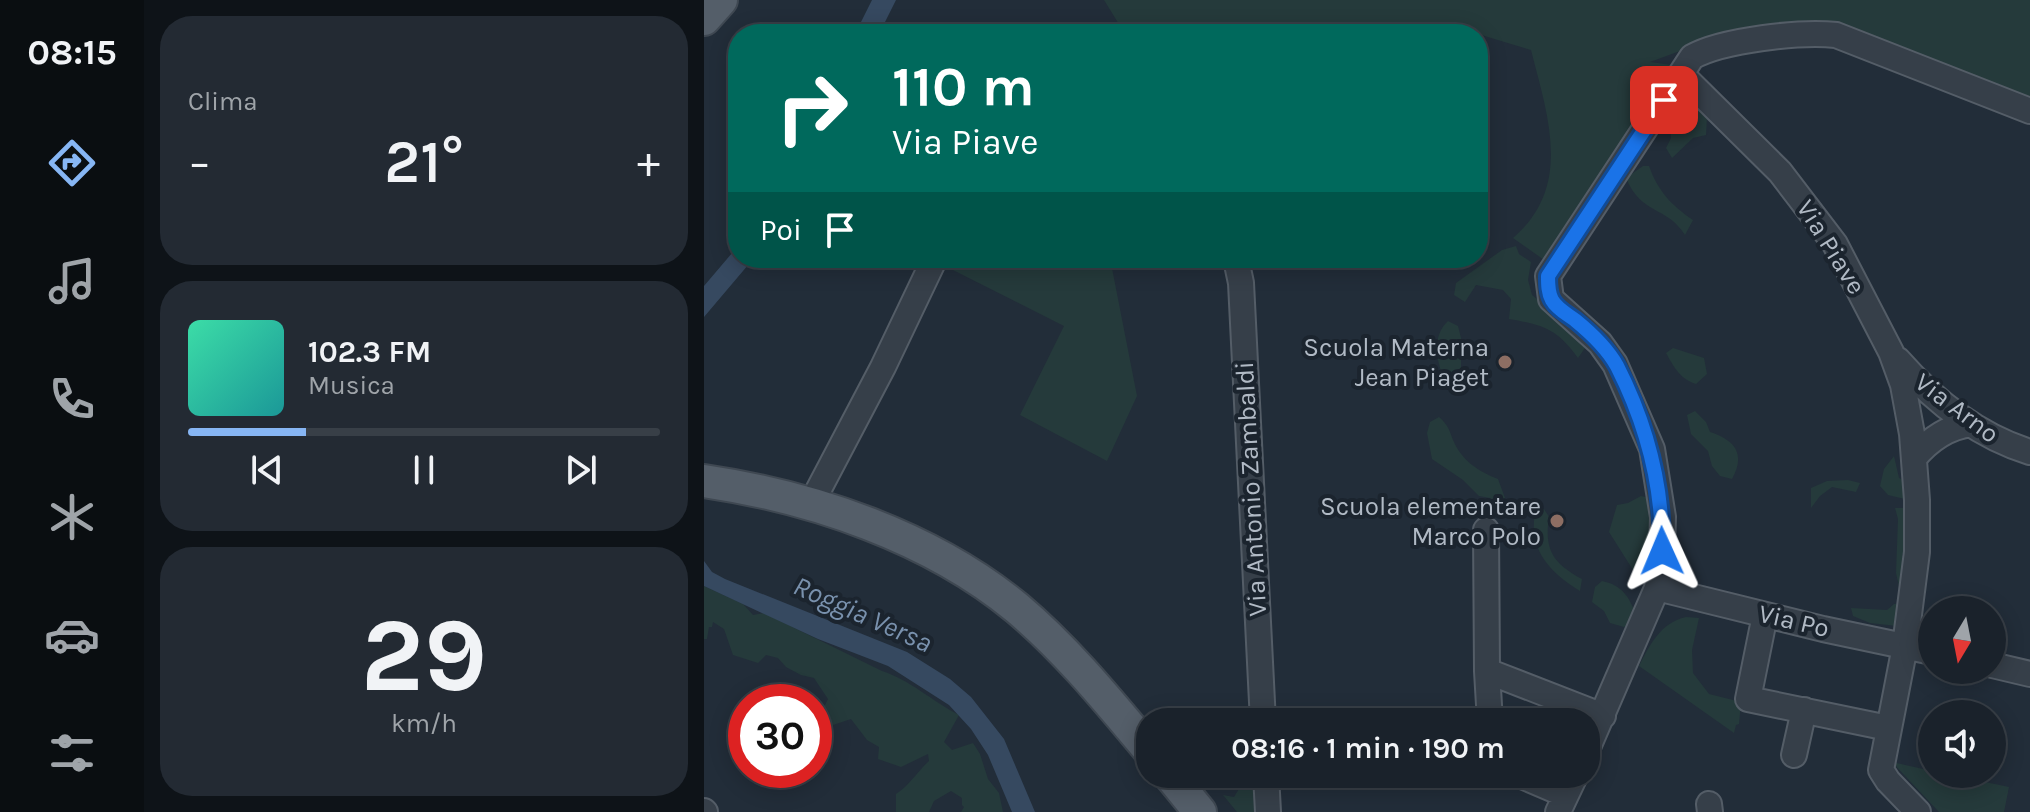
<!DOCTYPE html>
<html lang="it">
<meta charset="utf-8">
<style>
:root{--surface:#1a222b;--page:#232a33;--text:#f1f3f6;--muted:#9fa4a9;--line:#383f47;--accent:#87b6f4}
body{margin:0;font-family:Karla,sans-serif;background:var(--page);color:var(--text);height:100vh;display:flex;flex-direction:column;font-size:30px;white-space:nowrap}
*{box-sizing:border-box;margin:0}
p{font-size:26px;color:var(--muted)}
.icon{flex:none;width:44px;height:44px;fill:none;stroke:currentColor;stroke-width:2;stroke-linecap:round;stroke-linejoin:round}
.map{position:relative;flex:1;overflow:hidden}
.sheet{display:flex;flex-direction:column;gap:16px;padding:16px;background:#0e1318;width:560px}
.sheet>*{flex:none}
.guide{position:absolute;left:24px;top:24px;width:760px;height:244px;border-radius:32px;box-shadow:0 4px 20px #0003,0 0 0 2px var(--line);background:#00695c;color:#fff;overflow:hidden}
.needle{width:52px;rotate:190deg}
.buttons{position:absolute;left:1214px;top:596px;display:grid;gap:16px}
.buttons a{display:grid;place-items:center;width:88px;height:88px;border-radius:50%;background:var(--surface);box-shadow:0 4px 20px #0003,0 0 0 2px var(--line);font-size:40px}
.speed{position:absolute;left:24px;top:684px;display:flex;gap:16px;font-size:40px;font-weight:700;text-align:center}
.speed>*{display:grid;place-content:center;width:104px;height:104px;border-radius:50%;background:var(--surface);box-shadow:0 4px 20px #0003,0 0 0 2px var(--line);line-height:1}
.speed .limit{border:12px solid #d22;background:#fff;color:#111}
.pin{position:absolute;display:grid;place-items:center;width:68px;height:68px;color:#fff;margin:-34px;border-radius:16px;box-shadow:0 4px 12px #0006}
.me{position:absolute;width:88px;margin:-44px;rotate:359deg;stroke-linejoin:round;filter:drop-shadow(0 0 6px #0008)}
.turn{display:flex;align-items:center;gap:28px;height:168px;padding:0 32px;font-size:36px}
.turn .icon{width:104px;height:104px;stroke-width:2.5}
.turn b{display:block;font-size:56px;line-height:68px}
.then{display:flex;align-items:center;height:76px;padding:0 32px;background:#0003;gap:16px;font-size:30px}
.big{font-size:60px;font-weight:600;line-height:1.1}
.sheet .widget{flex:1;display:flex;flex-direction:column;justify-content:center;gap:12px;min-width:0;padding:0 28px;border-radius:32px;background:var(--page)}
.sheet .dial{align-items:center;gap:0}
.dial b{font-size:104px;line-height:1}
.song{display:flex;align-items:center;gap:24px}
.cover{width:96px;height:96px;border-radius:12px;background:linear-gradient(135deg,hsl(160 70% 55%),hsl(180 70% 35%))}
.played{height:8px;border-radius:4px;background:linear-gradient(90deg,var(--accent) 25%,var(--line) 25%)}
.keys{display:flex;justify-content:space-around;direction:ltr}
.heat{display:flex;justify-content:space-between;align-items:center;font-size:44px;direction:ltr}
.trip{position:absolute;left:432px;top:708px;width:464px;height:80px;border-radius:32px;background:var(--surface);box-shadow:0 4px 20px #0003,0 0 0 2px var(--line);font-weight:600;line-height:80px;text-align:center}
main{display:flex;flex:1;min-height:0}
.menu{display:flex;flex-direction:column;width:144px;justify-content:space-around;align-items:center;background:#0a0e11;color:var(--muted)}
.menu .icon{width:56px;height:56px}
.menu .current{color:var(--accent)}
.menu b{font-size:36px;color:var(--text)}
.map>svg:first-child{display:block}
</style>
<main>
<nav class="menu">
<b>08:15</b>
<svg class="icon current" aria-label="directions" viewBox="0 0 24 24"><path d="M12 3l9 9-9 9-9-9zM9 14v-3h6M13 9l2 2-2 2"/></svg>
<svg class="icon" aria-label="music" viewBox="0 0 24 24"><path d="M9 18V5l10-2v13"/><circle cx="6" cy="18" r="3"/><circle cx="16" cy="16" r="3"/></svg>
<svg class="icon" aria-label="phone" viewBox="0 0 24 24"><path d="M5 4h4l2 5-3 2q2 4 5 5l2-3 5 2v4C11 20 4 13 5 4z"/></svg>
<svg class="icon" aria-label="climate" viewBox="0 0 24 24"><path d="M12 3v18M4 7l16 10M4 17L20 7"/></svg>
<svg class="icon" aria-label="car" viewBox="0 0 24 24"><path d="M5 17H2v-5l4-1 3-4h7l3 4 3 1v5h-3M9 17h6M6 11h13"/><circle cx="7" cy="17" r="2"/><circle cx="17" cy="17" r="2"/></svg>
<svg class="icon" aria-label="filters" viewBox="0 0 24 24"><path d="M4 7h16M4 17h16"/><circle cx="9" cy="7" r="2"/><circle cx="15" cy="17" r="2"/></svg>
</nav>
<section class="sheet">
<div class="widget"><p>Clima</p>
<div class="heat"><a>−</a><b class="big">21°</b><a>+</a></div>
</div>
<div class="widget">
<div class="song"><i class="cover"></i><div><b>102.3 FM</b><p>Musica</p></div></div>
<div class="played"></div>
<div class="keys"><svg class="icon" aria-label="previous" viewBox="0 0 24 24"><path d="M18 5L8 12l10 7zM5 5v14"/></svg><svg class="icon" aria-label="pause" viewBox="0 0 24 24"><path d="M8 5v14M16 5v14"/></svg><svg class="icon" aria-label="next" viewBox="0 0 24 24"><path d="M6 5l10 7-10 7zM19 5v14"/></svg></div>
</div>
<div class="widget dial"><b>29</b><p>km/h</p></div>
</section>
<div class="map">
<svg width="1326" height="812" viewBox="0 0 1326 812">
<rect width="100%" height="100%" fill="#222d39"/>
<path fill="#253a3b" d="M400 0H1326V103L1140 29 1006 40 946 62 968 65 969 74 843 262 809 238C869 186 844 117 827 50L774 34 695 23 634 34H421Z
M974 96 992 105 1003 117 1002 135 989 138 968 158 962 148 967 138 966 119Z
M939 166H945C954 191 967 205 989 220L981 235C962 205 938 216 922 178Z
M812 246 815 254 827 262 824 280 828 295 854 316 881 348 874 358C853 329 840 325 805 319L807 299 799 290 772 285 761 302 750 295 752 283 798 250Z
M245 258H406L433 396 403 461 316 415 360 326 241 266Z
M744 321 754 326 757 338V376L744 388C734 367 725 339 744 321Z
M969 348 1000 358 1003 374 992 384C976 379 970 367 962 353Z
M991 411 1002 422 1006 432C1031 440 1042 454 1028 479L1016 476 1008 466 1004 451 987 434 983 415Z
M735 417C744 425 745 429 749 440 758 461 774 471 794 479L801 498 797 509 786 498 775 496 759 480 728 459 723 433 726 422Z
M1190 456 1195 478 1208 485 1205 500 1184 495 1176 486 1180 469Z
M1144 480 1156 483 1152 492 1128 487 1116 496 1107 508V488L1123 481Z
M937 496 950 499 948 567 929 570 905 532 913 505 924 503Z
M1191 508H1206L1213 533 1198 555 1208 574V585L1195 586 1192 573 1194 519Z
M840 509 845 517C840 550 849 563 878 579L876 591C847 573 824 550 831 514Z
M898 581C919 585 928 600 933 620L920 627 906 623 900 611 888 602 891 587Z
M0 586 39 604 49 615 60 613 178 671C206 680 228 701 255 715L240 742 248 750 269 743 276 754 284 779 295 793 299 812H257L260 807 258 805V798L247 791 230 801 225 812H192V794C206 785 212 773 225 761L224 754 197 767 174 759 175 747 163 740 147 719 129 725 110 741V716L119 709 124 699 110 678 97 675 82 667 74 658 62 655 54 663 29 655 20 629 9 622 8 627H5L3 639H0Z
M1198 603 1193 626 1166 623 1149 616 1147 608 1183 610 1190 604Z
M982 617 995 618 988 650 989 673 1005 694 1037 702 1035 724 1032 725 1030 733 935 666C946 645 956 623 982 617Z
M1188 762 1228 771V774H1243L1305 787 1300 812H1235Z
M544 774H549L550 812H533L519 795 530 797Z"/>
<path fill="#364960" d="M168 0H192L175 34H151Z
M34 246V258H50L0 317V286Z
M0 561 8 572 21 579 203 652 246 679 267 697 300 739 331 812H308L284 755 267 729 245 705 184 666 114 639 0 586Z"/>
<g fill="none" stroke-linecap="round" stroke-linejoin="round">
<g stroke="#545d67" stroke-width="28">
<path id="minor" d="M977 74 1076 172 1131 244 1187 352 1199 385 1208 434 1213 500V552L1201 646 1177 770 1184 781 1214 812
M528 258 533 264 537 283 559 722
M1194 360C1230 401 1274 436 1326 452
M1210 458C1225 440 1243 427 1267 424
M107 504 179 367 231 258
M782 530 783 671 899 716
M953 588 1119 629 1228 652
M1061 615 1044 699 1184 728
M1288 665 1326 674
M783 671 786 722
M882 752 953 588 958 551 959 517 948 449 911 364 896 343 847 299 844 276 988 57C1018 40 1098 31 1132 35L1326 111
M1090 755 1100 710
M562 774 564 812
M813 774 862 795
M1005 804 1006 812
M0 811 1 812
M854 812 872 774"/>
</g>
<g stroke="#3f4852" stroke-width="36">
<path id="major" d="M0 19 17 0
M0 481C109 497 227 537 313 608 363 650 405 702 446 751
M465 774 496 812"/>
</g>
<use href="#minor" stroke="#363f49" stroke-width="24"/>
<use href="#major" stroke="#545e69" stroke-width="32"/>
</g>
<g fill="none" stroke-linecap="round" stroke-linejoin="round">
<g stroke="#114b97" stroke-width="20">
<path id="route" d="M958 551C959 486 943 425 913 366 903 348 887 333 871 320 863 314 853 309 848 300 844 293 844 284 844 276L960 100"/>
</g>
<use href="#route" stroke="#1a73e8" stroke-width="14"/>
</g>
<g fill="#8d6e63" stroke="#1b242e" stroke-width="3">
<circle cx="801" cy="362" r="8"/>
<circle cx="853" cy="521" r="8"/>
</g>
<g text-anchor="middle" dominant-baseline="central" stroke-width="8" stroke-linejoin="round" paint-order="stroke">
<g font-size="26" fill="#b1bac5" stroke="#1b242e">
<text transform="translate(1127 247) rotate(58)">Via Piave</text>
<text transform="translate(1253 408) rotate(37)">Via Arno</text>
<text transform="translate(547 489) rotate(-93)">Via Antonio Zambaldi</text>
<text transform="translate(1090 621) rotate(13)">Via Po</text>
</g>
<g font-size="26" fill="#b1bac5" stroke="#1b242e" text-anchor="end">
<text x="785" y="347">Scuola Materna<tspan x="785" dy="30">Jean Piaget</tspan></text>
<text x="837" y="506">Scuola elementare<tspan x="837" dy="30">Marco Polo</tspan></text>
</g>
<g font-size="28" font-style="italic" fill="#7991ad" stroke="#1b242e">
<text transform="translate(159 614) rotate(24)">Roggia Versa</text>
</g>
</g>
</svg>
<div class="buttons">
<a><svg class="needle" viewBox="-14 -14 28 28"><path d="M0-13l5 13h-10z" fill="#e53935"/><path d="M0 13l5-13h-10z" fill="#9fa4a9"/></svg></a>
<a><svg class="icon" aria-label="sound" viewBox="0 0 24 24"><path d="M4 9h4l5-4v14l-5-4H4zM17 9q2 3 0 6"/></svg></a>
</div>
<div class="speed"><div class="limit">30</div></div>
<div class="pin" style="left:960px;top:100px;background:#d93025"><svg class="icon" aria-label="arrive" viewBox="0 0 24 24"><path d="M6 21V4h12l-3 4 3 4H6"/></svg></div>
<svg class="me" style="left:958px;top:551px" viewBox="-20 -20 40 40"><path d="M0-17L14 15 0 8-14 15z" fill="#1a73e8" stroke="#fff" stroke-width="4"/></svg>
<div class="trip">08:16 · 1 min · 190 m</div>
<div class="guide">
<div class="turn"><svg class="icon" aria-label="right" viewBox="0 0 24 24"><path d="M7 20v-9h11M14 6l5 5-5 5"/></svg><div><b>110 m</b>Via Piave</div></div>
<div class="then">Poi<svg class="icon" aria-label="arrive" viewBox="0 0 24 24"><path d="M6 21V4h12l-3 4 3 4H6"/></svg></div>
</div>
</div>
</main>
